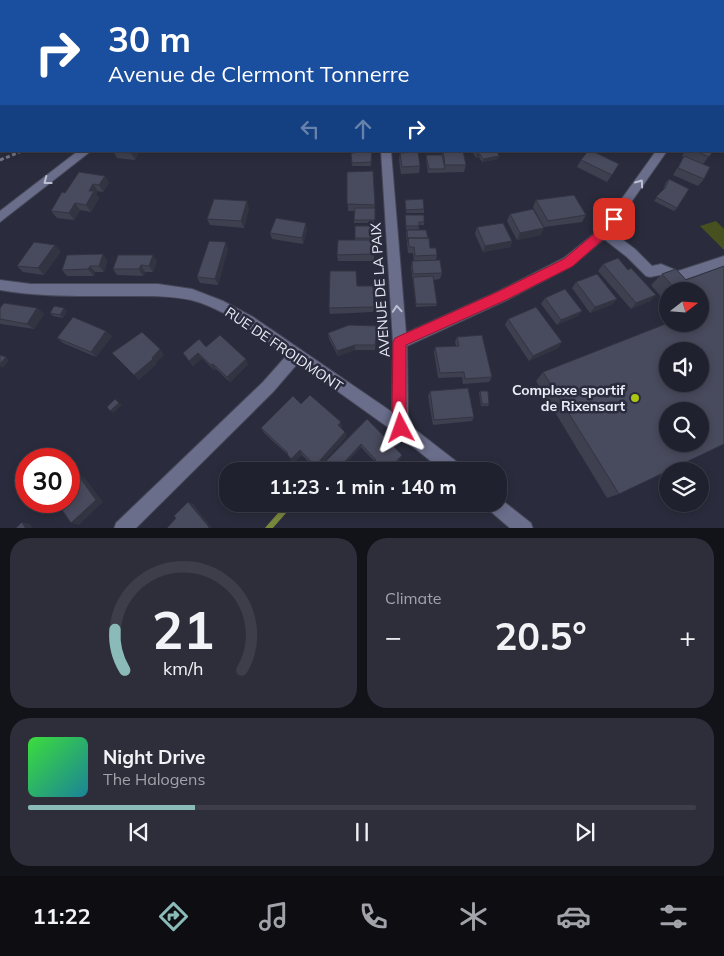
<!DOCTYPE html>
<meta charset="utf-8">
<style>
:root{--surface:#20212e;--page:#2d2e3a;--text:#f1f3f6;--muted:#a2a3aa;--line:#3d3e4a;--accent:#8bbbb9}
body{margin:0;font-family:Mulish,sans-serif;background:var(--page);color:var(--text);height:100vh;display:flex;flex-direction:column;font-size:19px;white-space:nowrap}
*{box-sizing:border-box;margin:0}
p{font-size:16px;color:var(--muted)}
.icon{flex:none;width:28px;height:28px;fill:none;stroke:currentColor;stroke-width:2;stroke-linecap:round;stroke-linejoin:round}
.map{position:relative;height:528px;overflow:hidden}
.drawer{display:flex;flex-direction:column;gap:10px;padding:10px;background:#121219;flex:1}
.drawer>*{flex:none}
.guide{position:absolute;left:0px;top:0px;width:725px;height:152px;box-shadow:0 2px 8px #0003,0 0 0 1px var(--line);background:#1a4fa0;color:#fff;overflow:hidden}
.needle{width:32px;rotate:73deg}
.tools{position:absolute;left:659px;top:282px;display:grid;gap:10px}
.tools a{display:grid;place-items:center;width:50px;height:50px;border-radius:50%;background:var(--surface);box-shadow:0 2px 8px #0003,0 0 0 1px var(--line);font-size:25px}
.speed{position:absolute;left:15px;top:448px;display:flex;gap:10px;font-size:25px;font-weight:700;text-align:center}
.speed>*{display:grid;place-content:center;width:65px;height:65px;border-radius:50%;background:var(--surface);box-shadow:0 2px 8px #0003,0 0 0 1px var(--line);line-height:1}
.speed .limit{border:8px solid #d22;background:#fff;color:#111}
.pin{position:absolute;display:grid;place-items:center;width:42px;height:42px;color:#fff;margin:-21px;border-radius:10px;box-shadow:0 2px 8px #0006}
.me{position:absolute;width:55px;margin:-28px;rotate:356deg;stroke-linejoin:round;filter:drop-shadow(0 0 4px #0008)}
.turn{display:flex;align-items:center;gap:18px;height:105px;padding:0 25px;font-size:22px}
.turn .icon{width:65px;height:65px;stroke-width:2.5}
.turn b{display:block;font-size:35px;line-height:42px}
.lanes{display:flex;align-items:center;height:48px;padding:0 25px;background:#0003;justify-content:center;gap:25px;direction:ltr}
.lanes .off{opacity:.35}
.big{font-size:38px;font-weight:700;line-height:1.1}
.drawer .widget{flex:1;display:flex;flex-direction:column;justify-content:center;gap:8px;min-width:0;padding:0 18px;border-radius:20px;background:var(--page)}
.drawer .dial{align-items:center;gap:0}
.dial svg{height:130px;overflow:visible;fill:none;stroke:var(--line);stroke-width:7;stroke-linecap:round;text-anchor:middle}
.dial text{fill:var(--text);stroke:none}
.song{display:flex;align-items:center;gap:15px}
.cover{width:60px;height:60px;border-radius:8px;background:linear-gradient(135deg,hsl(120 70% 55%),hsl(190 70% 35%))}
.played{height:5px;border-radius:2px;background:linear-gradient(90deg,var(--accent) 25%,var(--line) 25%)}
.keys{display:flex;justify-content:space-around;direction:ltr}
.heat{display:flex;justify-content:space-between;align-items:center;font-size:28px;direction:ltr}
.drawer .tiles{flex:1;display:grid;gap:10px;grid-template-columns:1fr 1fr}
.widget:last-child{grid-column:span 2}
.trip{position:absolute;left:219px;top:462px;width:288px;height:50px;border-radius:20px;background:var(--surface);box-shadow:0 2px 8px #0003,0 0 0 1px var(--line);font-weight:700;line-height:50px;text-align:center}
.tab-bar{display:flex;height:80px;justify-content:space-around;align-items:center;background:#0d0d12;color:var(--muted)}
.tab-bar .icon{width:35px;height:35px}
.tab-bar .current{color:var(--accent)}
.tab-bar b{font-size:22px;color:var(--text)}
.map>svg:first-child{display:block}
</style>
<div class="map">
<svg width="724" height="529" viewBox="0 0 724 529">
<rect width="100%" height="100%" fill="#2a2c3d"/>
<path fill="#47501f" d="M716 221 724 229V250L700 226Z"/>
<g fill="none" stroke-linecap="round" stroke-linejoin="round">
<path stroke="#79873d" stroke-width="6" d="M268 529 290 504"/>
<g stroke="#454757" stroke-width="2">
<path id="minor" d="M126 0H134V1H126Z
M379 0H391L392 1H380Z
M631 0H639L640 1H632Z
M0 60H1V66H0Z
M78 151H91L0 222V211Z
M381 151H391L406 333 497 292 564 258 600 229 656 151H667L611 231 635 249 652 266 661 264 678 271 724 256V266L677 282 660 275 650 277 646 276 627 257 604 239 572 266 507 300 407 346 408 424 461 465 463 471H443L396 433 298 363 273 392 135 529H114L116 523 263 382 287 355C258 335 226 309 191 300 167 295 142 296 118 296 78 296 39 297 0 290V280L31 284H158L192 289 223 301 253 317 392 412 393 342Z
M498 497 531 523 533 529H511L489 510 487 504H498Z"/>
</g>
<path stroke="#747686" stroke-width="3" stroke-dasharray="4 2.5" stroke-linecap="butt" d="M0 160 22 151"/>
<use href="#minor" fill="#6a6e8b" fill-rule="evenodd"/>
<g stroke="#bec0cd" stroke-width="4">
<path id="rail" d="M177 1 179 0
M196 1 198 0
M217 1 219 0"/>
</g>
<use href="#rail" stroke="#2a2c3d" stroke-width="2.5" stroke-dasharray="8" stroke-linecap="butt"/>
</g>
<path fill="#3e4050" fill-rule="evenodd" d="M426 0H442L441 1H431Z
M445 0H465L464 1H445Z
M651 0H675L676 1H652Z
M113 151H140L135 160 117 158Z
M372 151 371 166H352L351 153Z
M443 151 466 165 464 172 428 173 426 159V155H442Z
M472 151H499V152L498 153 499 156 498 159 482 162 479 157 476 158Z
M685 151H713L703 164 704 179 698 186 673 175 684 157 682 156Z
M400 153 420 166 419 173 401 174 399 160Z
M581 160 619 164 607 182 577 167Z
M347 172 375 205 374 223H354V211H348Z
M105 176 109 183 103 192 98 191 96 194 99 198 91 212 80 210 74 220 57 218 51 211 65 193Z
M669 179 677 208 674 211 654 201 663 190 666 182Z
M405 200 424 209V213H406Z
M536 200 586 215 582 222 544 227 533 207Z
M249 208 244 228 210 225 207 219Z
M510 214 541 235 517 240 507 221Z
M405 215 424 222V225H419V229L406 230Z
M355 226 376 238V242H374V261H338L337 255 355 240Z
M477 227 512 241 510 247 483 252 475 234Z
M307 230 303 244 272 239 270 233Z
M407 230 430 248 437 255 436 260 442 273 440 279 433 280 437 304 436 306 416 307 411 267 412 261H414L413 253H408L406 233Z
M228 249 218 285 200 283 197 277Z
M61 251 44 275 23 272 17 266Z
M103 254 107 261 104 272H95L94 276H67L62 270Z
M157 261 153 272H145L143 276 117 275 113 269Z
M603 264 650 301 631 309 598 271Z
M724 266V444L619 494 607 498 536 381 543 372 668 323V324H700V291H668V305L651 285 662 274 676 269 686 280ZM668 351H700V384H668ZM668 411H700V444H668Z
M576 282 617 299 611 305 590 313 572 288Z
M357 286 374 307 373 312 330 314 329 308Z
M545 298 582 311 577 316 557 325 541 304Z
M0 308H37L44 314 34 329 1 324 0 323Z
M67 311 63 318 53 316 50 313Z
M508 319 562 342 558 348 529 361 505 325Z
M377 326 375 350H355L338 356 329 339 328 333Z
M112 336 96 357 63 343 57 338Z
M457 337 492 377 489 382 463 384 462 377 438 378 434 352 435 347 456 346 455 342Z
M206 347 248 364 230 382 216 369 214 370 202 358 193 366 183 353Z
M430 391 474 417 472 421 433 425 428 396Z
M480 391 489 404 488 406H481L479 393Z
M301 404 342 428H341L345 432 346 437 316 470 302 455 293 463 287 454 264 433 261 428Z
M367 419 402 455 401 458 390 471H374L371 467V464L374 461 361 447 339 471H334L327 464 326 461Z"/>
<path fill="#323441" d="M230 0H244L242 1H228Z
M1 72V81H0V73Z
M132 151H140L135 160 131 153Z
M477 154H480L479 157 476 158Z
M499 156 498 159 482 162 483 159Z
M105 176 109 183 103 192 99 185Z
M93 184 98 191 96 194 99 198 91 212 86 205 89 191Z
M247 201 249 208 244 228 241 221Z
M75 203 80 210 74 220 69 213Z
M306 223 307 230 303 244 302 238Z
M544 228 541 235 517 240 520 233Z
M512 241 510 247 483 252 485 246Z
M226 242 228 249 218 285 215 279Z
M55 245 61 251 44 275 38 268Z
M103 254 107 261 104 272 99 266Z
M153 255 157 261 153 272 149 266Z
M141 265 145 272 143 276 139 269Z
M90 266 95 272 94 276 88 269Z
M656 295 650 301 631 309 636 303Z
M617 299 611 305 590 313 595 307Z
M37 308 44 314 34 329 27 324Z
M64 308 67 311 63 318 60 315Z
M582 311 577 316 557 325 561 320Z
M106 331 112 336 96 357 91 352Z
M562 342 558 348 529 361 533 356Z
M355 345V350L338 356 337 351Z
M160 349 164 355 156 363 152 358Z
M198 353 202 358 193 366 189 361Z
M6 357 9 360 3 368 0 366V364Z
M153 359 157 364 139 380 134 375Z
M246 359 248 364 230 382 227 377Z
M213 364 216 369 214 370 211 365Z
M115 399 122 405 113 413 110 411Z
M341 422 342 428 339 431 338 425Z
M345 432 346 437 316 470 315 466Z
M361 444V447L339 471H336Z
M300 450 302 455 293 463 291 459Z
M402 455 401 458 390 471H388Z
M78 475 85 478 103 502 79 525 71 523Z
M188 502 193 504 213 529H207Z
M22 522 30 524 33 529H26Z"/>
<path fill="#484a5d" stroke="#323441" fill-rule="evenodd" d="M11 0H27V1H11Z
M57 0H71V1H57Z
M102 0H119V1H102Z
M133 0H148L144 1H133Z
M222 0H230L228 1H224Z
M274 0H282L284 1H272Z
M282 0H290L292 1H284Z
M348 0H356L360 1H346Z
M469 0H489L494 1H468Z
M606 0H626L627 1H607Z
M660 0H675L676 1H661Z
M0 63H1V72L0 73Z
M116 151H132L131 153Z
M355 151H372L371 162 352 163 351 153H355Z
M443 151H463L466 165H445Z
M475 151H497L499 156 483 159 480 154H477Z
M588 151H592L619 164 612 175 581 160Z
M696 151H713L709 157Z
M418 152 420 166 402 167 400 153Z
M426 155H442L445 169H429Z
M684 156 710 167 704 179 678 168Z
M373 171 375 205 347 204V172Z
M79 172 105 176 99 185 93 184 89 191H94L86 205 75 203 69 213 51 211 62 192 65 193Z
M669 179 689 189 677 208 656 197 665 188Z
M574 195 586 215 548 221 536 200Z
M214 199 247 201 241 221 207 219Z
M423 199 424 209 406 210 405 200Z
M355 208H375V220H354Z
M533 209 544 228 520 233 510 214Z
M405 215H424V222H419V226H406Z
M276 218 306 223 302 238 270 233Z
M503 223 512 241 485 246 477 227Z
M355 226H375L376 238H355Z
M407 230H426L428 238H408V242Z
M408 238H429L430 248H436L437 255 415 256 414 247H409Z
M338 240H374V254L337 255Z
M209 241 226 242 215 279 197 277Z
M34 242 55 245 38 268 17 266Z
M103 254 99 266H90L88 269 62 270 67 255Z
M118 255H153L149 266 141 265 139 269H113Z
M618 258 628 270 631 268 656 295 636 303 603 264Z
M440 260 442 273 413 274 412 261Z
M724 266V444L619 494 543 372 668 323V324H700V291H677L662 274 676 269 686 280ZM668 351H700V384H668ZM668 411H700V444H668Z
M330 271H356L357 286H373L374 307 329 308Z
M597 274 617 299 595 307 576 282Z
M433 276 437 304H416L413 277Z
M565 289 582 311 561 320 545 298Z
M4 303 37 308 27 324 0 319V308Z
M54 306 64 308 60 315 50 313Z
M536 307 562 342 533 356 508 319Z
M73 317 106 331 91 352 57 338Z
M349 325 377 326 375 345H355L337 351 328 333Z
M142 332 160 349 152 358 153 359 134 375 112 353Z
M220 335 246 359 227 377 213 364 211 365 198 353 189 361 183 353 199 339 206 347Z
M482 335 492 377 465 379 464 372 440 373 435 347 459 346 457 337Z
M0 355 6 357 0 364Z
M468 388 474 417 434 420 430 391Z
M480 391H488L489 404H482Z
M310 395 341 422 338 425 345 432 315 466 300 450 291 459 287 454 288 453 261 428 293 396 301 404Z
M115 399 119 403 110 411 107 407Z
M367 419 402 455 388 471H377L371 464 376 460 361 444 336 471 326 461Z
M78 475 96 500 71 523 56 501H69V483Z
M188 502 209 527 207 529H166L176 518 174 516Z
M22 522 26 529H15Z"/>
<defs><path id="oneway-chevron" d="M-2-3.5L2.5 0L-2 3.5" fill="none" stroke-width="1.6" stroke-linecap="round" stroke-linejoin="round" transform="scale(1.25)"/></defs>
<g stroke="#bdc0d2">
<use href="#oneway-chevron" transform="translate(47 181) rotate(143)"/>
<use href="#oneway-chevron" transform="translate(640 183) rotate(-55)"/>
<use href="#oneway-chevron" transform="translate(397 309) rotate(-94)"/>
</g>
<path fill="#e11d48" stroke="#92132f" d="M614 214 619 219 608 235 573 266 506 300 406 345V408L408 428 406 433 401 435 396 433 392 408 393 342 395 338 497 292 564 259 600 229 610 216Z"/>
<circle fill="#acc611" stroke="#2a2c3d" stroke-width="2" cx="635" cy="398" r="5"/>
<g text-anchor="middle" dominant-baseline="central" stroke-width="5" stroke-linejoin="round" paint-order="stroke">
<g font-size="14" fill="#eaecf8" stroke="#2a2c3d">
<text transform="translate(380 290) rotate(-94)">AVENUE DE LA PAIX</text>
<text transform="translate(284 349) rotate(34)">RUE DE FROIDMONT</text>
</g>
<g font-size="14" font-weight="bold" fill="#eaecf8" stroke="#2a2c3d" text-anchor="end">
<text x="625" y="390">Complexe sportif<tspan x="625" dy="16">de Rixensart</tspan></text>
</g>
</g>
</svg>
<div class="tools">
<a><svg class="needle" viewBox="-14 -14 28 28"><path d="M0-13l5 13h-10z" fill="#e53935"/><path d="M0 13l5-13h-10z" fill="#a2a3aa"/></svg></a>
<a><svg class="icon" aria-label="sound" viewBox="0 0 24 24"><path d="M4 9h4l5-4v14l-5-4H4zM17 9q2 3 0 6"/></svg></a>
<a><svg class="icon" aria-label="search" viewBox="0 0 24 24"><circle cx="10" cy="10" r="6"/><path d="M15 15l6 6"/></svg></a>
<a><svg class="icon" aria-label="layers" viewBox="0 0 24 24"><path d="M12 4l9 5-9 5-9-5zM3 14l9 5 9-5"/></svg></a>
</div>
<div class="speed"><div class="limit">30</div></div>
<div class="pin" style="left:614px;top:219px;background:#d93025"><svg class="icon" aria-label="arrive" viewBox="0 0 24 24"><path d="M6 21V4h12l-3 4 3 4H6"/></svg></div>
<svg class="me" style="left:401px;top:428px" viewBox="-20 -20 40 40"><path d="M0-17L14 15 0 8-14 15z" fill="#e11d48" stroke="#fff" stroke-width="4"/></svg>
<div class="trip">11:23 · 1 min · 140 m</div>
<div class="guide">
<div class="turn"><svg class="icon" aria-label="right" viewBox="0 0 24 24"><path d="M7 20v-9h11M14 6l5 5-5 5"/></svg><div><b>30 m</b>Avenue de Clermont Tonnerre</div></div>
<div class="lanes"><svg class="icon off" aria-label="left" viewBox="0 0 24 24"><path d="M17 20v-9H6M10 6l-5 5 5 5"/></svg><svg class="icon off" aria-label="ahead" viewBox="0 0 24 24"><path d="M12 20V5M6 11l6-6 6 6"/></svg><svg class="icon" aria-label="right" viewBox="0 0 24 24"><path d="M7 20v-9h11M14 6l5 5-5 5"/></svg></div>
</div>
</div>
<section class="drawer">
<div class="tiles">
<div class="widget dial"><svg viewBox="0 0 100 80">
<path d="M14 69A42 42 0 1 1 86 69"/>
<path d="M14 69A42 42 0 0 1 8 44" stroke="#8bbbb9"/>
<text x="50" y="56" font-size="32" font-weight="700">21</text>
<text x="50" y="72" font-size="11">km/h</text>
</svg></div>
<div class="widget"><p>Climate</p>
<div class="heat"><a>−</a><b class="big">20.5°</b><a>+</a></div>
</div>
<div class="widget">
<div class="song"><i class="cover"></i><div><b>Night Drive</b><p>The Halogens</p></div></div>
<div class="played"></div>
<div class="keys"><svg class="icon" aria-label="previous" viewBox="0 0 24 24"><path d="M18 5L8 12l10 7zM5 5v14"/></svg><svg class="icon" aria-label="pause" viewBox="0 0 24 24"><path d="M8 5v14M16 5v14"/></svg><svg class="icon" aria-label="next" viewBox="0 0 24 24"><path d="M6 5l10 7-10 7zM19 5v14"/></svg></div>
</div>
</div>
</section>
<nav class="tab-bar">
<b>11:22</b>
<svg class="icon current" aria-label="directions" viewBox="0 0 24 24"><path d="M12 3l9 9-9 9-9-9zM9 14v-3h6M13 9l2 2-2 2"/></svg>
<svg class="icon" aria-label="music" viewBox="0 0 24 24"><path d="M9 18V5l10-2v13"/><circle cx="6" cy="18" r="3"/><circle cx="16" cy="16" r="3"/></svg>
<svg class="icon" aria-label="phone" viewBox="0 0 24 24"><path d="M5 4h4l2 5-3 2q2 4 5 5l2-3 5 2v4C11 20 4 13 5 4z"/></svg>
<svg class="icon" aria-label="climate" viewBox="0 0 24 24"><path d="M12 3v18M4 7l16 10M4 17L20 7"/></svg>
<svg class="icon" aria-label="car" viewBox="0 0 24 24"><path d="M5 17H2v-5l4-1 3-4h7l3 4 3 1v5h-3M9 17h6M6 11h13"/><circle cx="7" cy="17" r="2"/><circle cx="17" cy="17" r="2"/></svg>
<svg class="icon" aria-label="filters" viewBox="0 0 24 24"><path d="M4 7h16M4 17h16"/><circle cx="9" cy="7" r="2"/><circle cx="15" cy="17" r="2"/></svg>
</nav>
